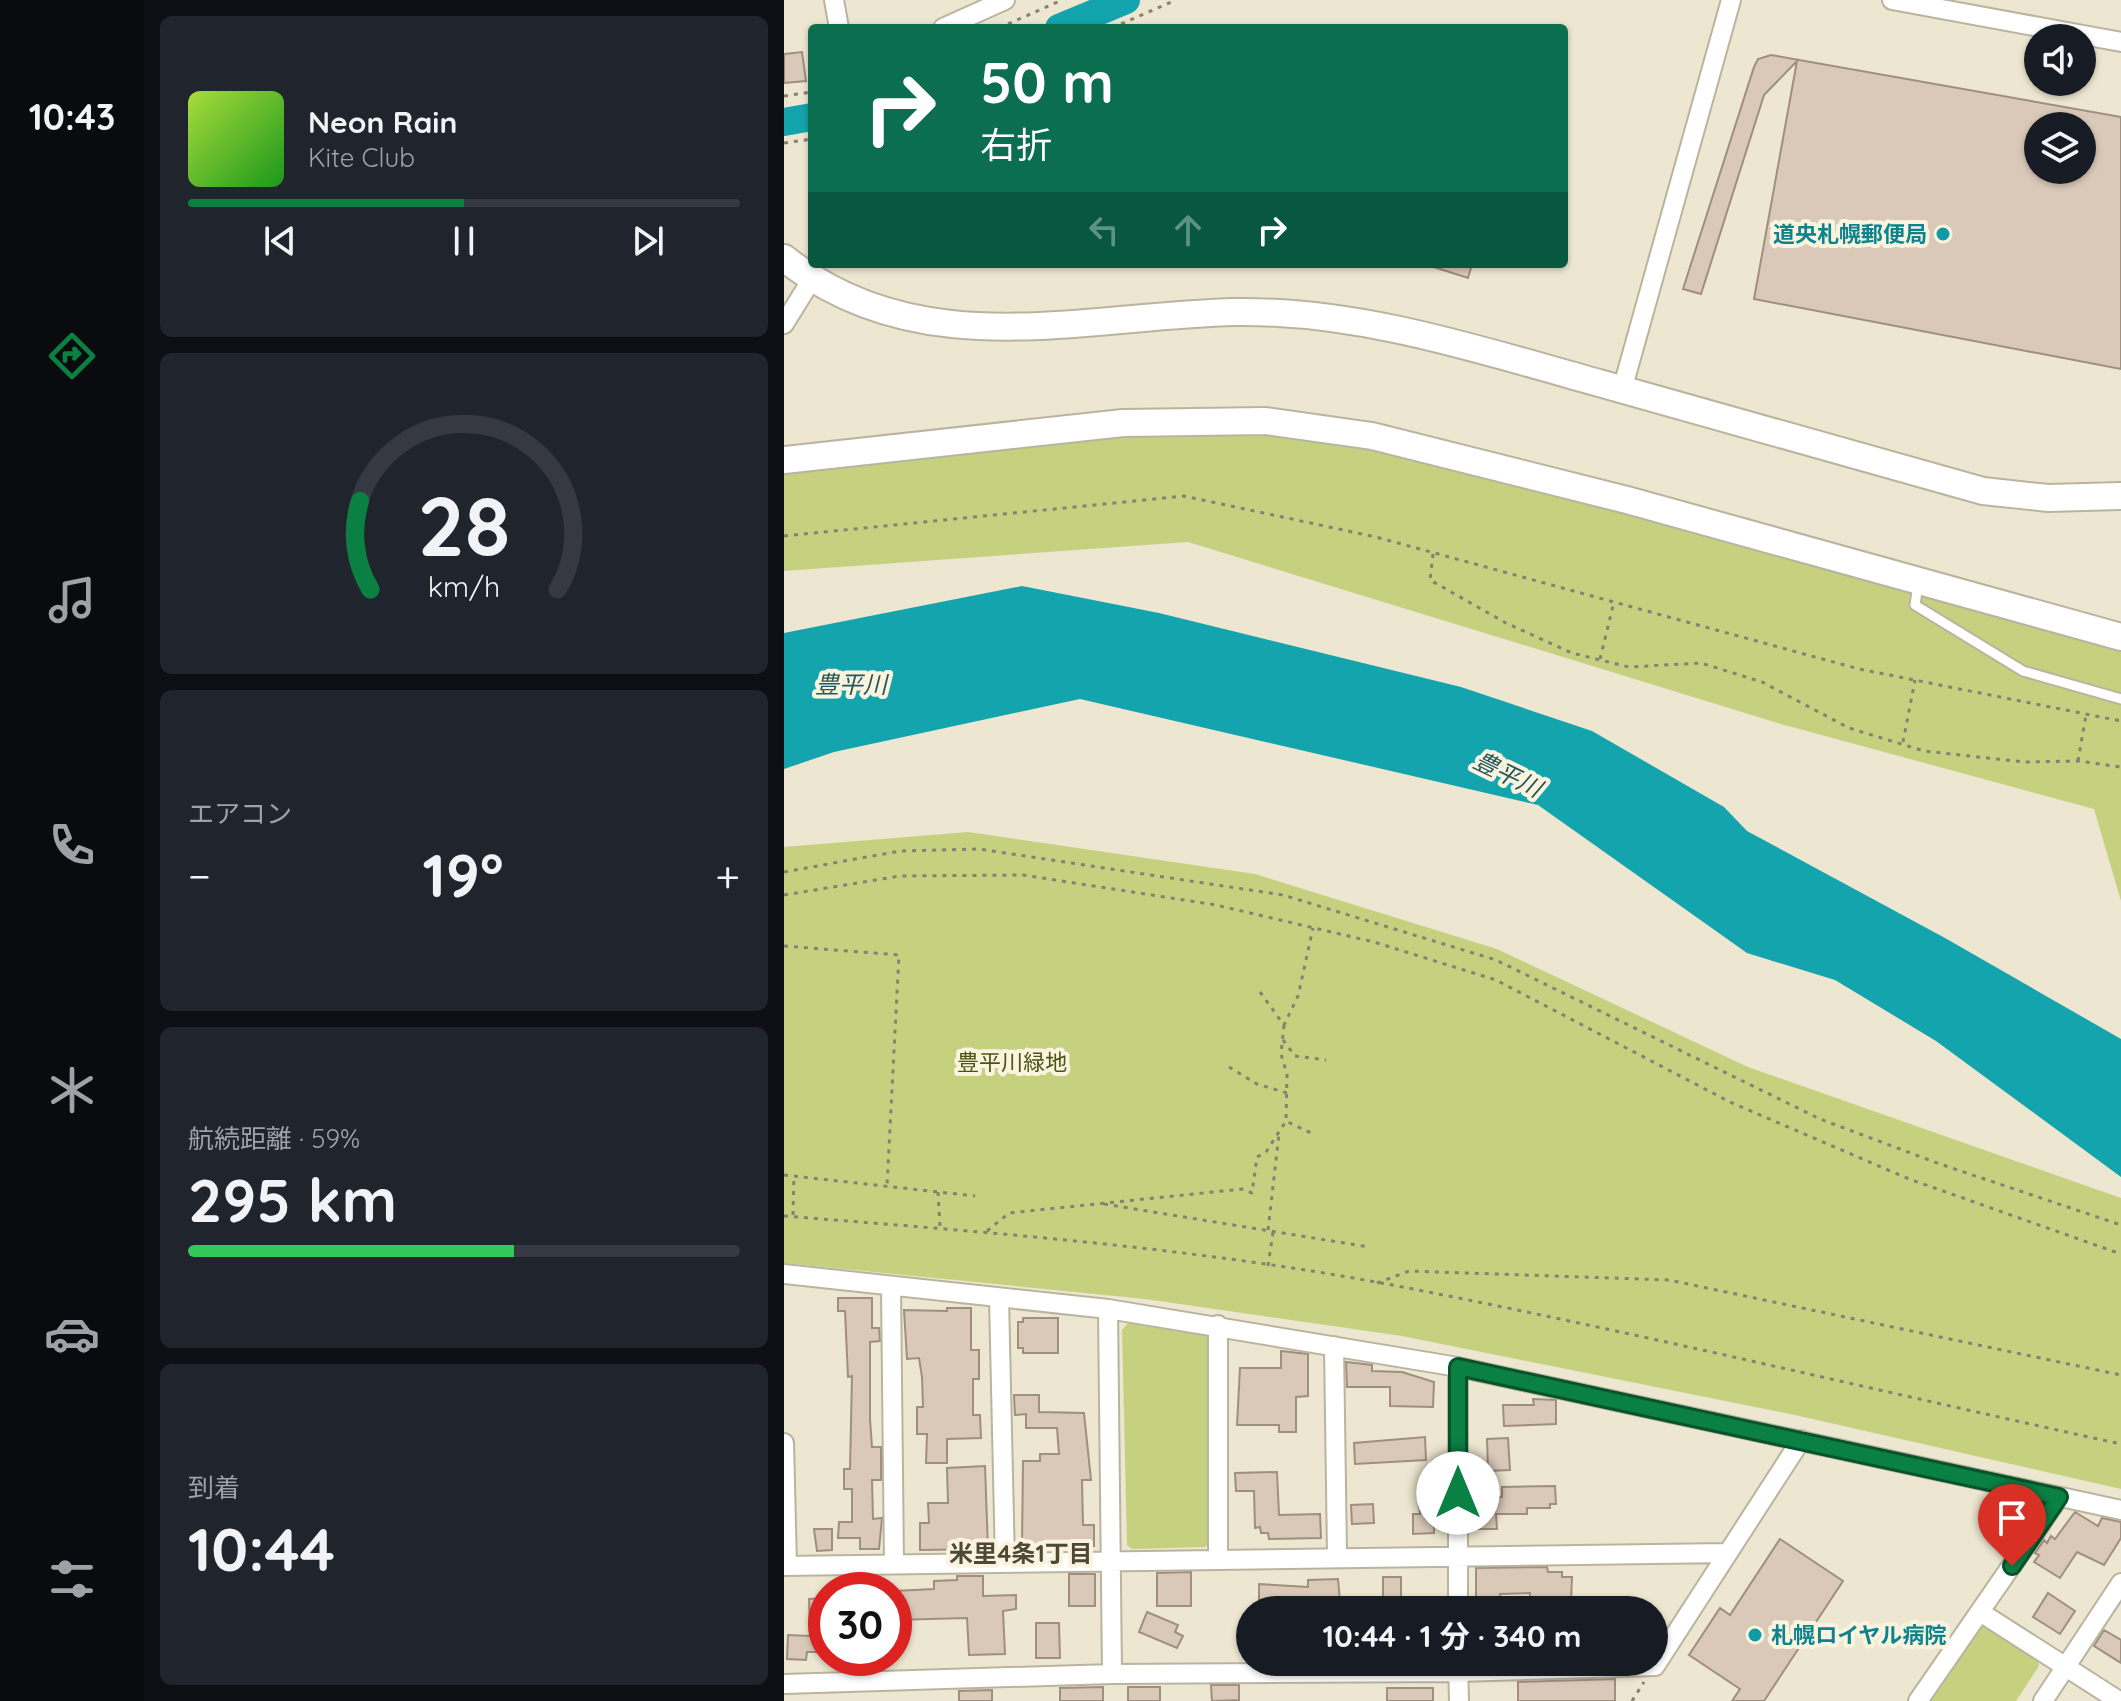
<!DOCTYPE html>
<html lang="ja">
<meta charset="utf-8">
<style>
:root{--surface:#171b24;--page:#20242c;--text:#f1f3f6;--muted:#9ea1a6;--line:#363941;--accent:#0b8043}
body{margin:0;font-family:Quicksand,"Noto Sans JP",sans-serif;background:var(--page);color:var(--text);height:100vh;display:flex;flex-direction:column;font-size:30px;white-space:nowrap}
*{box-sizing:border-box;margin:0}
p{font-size:26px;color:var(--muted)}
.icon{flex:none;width:44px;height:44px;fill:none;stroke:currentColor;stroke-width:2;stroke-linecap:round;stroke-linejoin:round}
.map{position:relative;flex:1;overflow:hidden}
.drawer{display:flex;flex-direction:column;gap:16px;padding:16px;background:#0d0f14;width:640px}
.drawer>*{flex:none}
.guide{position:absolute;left:24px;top:24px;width:760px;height:244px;border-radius:8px;box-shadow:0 2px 6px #0004;background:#0b6e4f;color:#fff;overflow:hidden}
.buttons{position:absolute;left:1240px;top:24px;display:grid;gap:16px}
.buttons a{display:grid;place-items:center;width:72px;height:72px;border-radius:50%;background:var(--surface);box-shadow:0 2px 6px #0004;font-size:40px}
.speed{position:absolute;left:24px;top:1572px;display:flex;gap:16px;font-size:40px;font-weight:700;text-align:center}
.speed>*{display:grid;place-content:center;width:104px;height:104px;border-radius:50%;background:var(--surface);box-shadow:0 2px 6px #0004;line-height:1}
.speed .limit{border:12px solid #d22;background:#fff;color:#111}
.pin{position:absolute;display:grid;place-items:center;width:68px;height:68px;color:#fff;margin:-82px -34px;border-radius:50% 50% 50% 0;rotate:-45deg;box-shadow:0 0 8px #0007}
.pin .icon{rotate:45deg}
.me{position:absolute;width:88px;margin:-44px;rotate:0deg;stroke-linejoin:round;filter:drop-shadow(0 0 6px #0008)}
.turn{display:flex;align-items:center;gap:28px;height:168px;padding:0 40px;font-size:36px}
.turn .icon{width:104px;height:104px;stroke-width:2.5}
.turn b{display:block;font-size:56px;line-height:68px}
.lanes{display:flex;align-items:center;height:76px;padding:0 40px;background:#0003;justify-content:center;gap:40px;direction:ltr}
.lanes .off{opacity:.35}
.big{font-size:60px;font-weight:700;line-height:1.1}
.drawer .tile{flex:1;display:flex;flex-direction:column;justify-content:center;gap:12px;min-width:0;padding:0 28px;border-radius:12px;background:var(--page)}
.drawer .dial{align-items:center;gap:0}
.dial svg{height:208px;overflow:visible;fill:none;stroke:var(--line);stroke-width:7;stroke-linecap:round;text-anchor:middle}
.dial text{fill:var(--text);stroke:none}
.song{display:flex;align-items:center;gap:24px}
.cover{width:96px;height:96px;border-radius:12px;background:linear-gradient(135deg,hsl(80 70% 55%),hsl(120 70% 35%))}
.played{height:8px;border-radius:4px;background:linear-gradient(90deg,var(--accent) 50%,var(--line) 50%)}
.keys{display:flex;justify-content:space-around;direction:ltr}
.heat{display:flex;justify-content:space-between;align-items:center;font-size:44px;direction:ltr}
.charge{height:12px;border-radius:6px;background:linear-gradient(90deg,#34c759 59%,var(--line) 0)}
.trip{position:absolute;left:452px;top:1596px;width:432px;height:80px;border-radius:40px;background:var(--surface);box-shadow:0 2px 6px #0004;font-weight:700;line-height:80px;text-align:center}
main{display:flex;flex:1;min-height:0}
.menu{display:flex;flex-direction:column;width:144px;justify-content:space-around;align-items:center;background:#090b0e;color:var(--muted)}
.menu .icon{width:56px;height:56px}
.menu .current{color:var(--accent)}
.menu b{font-size:36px;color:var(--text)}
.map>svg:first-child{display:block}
</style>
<main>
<nav class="menu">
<b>10:43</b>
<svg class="icon current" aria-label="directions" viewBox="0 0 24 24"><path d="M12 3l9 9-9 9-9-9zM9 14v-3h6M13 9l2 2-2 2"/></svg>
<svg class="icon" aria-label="music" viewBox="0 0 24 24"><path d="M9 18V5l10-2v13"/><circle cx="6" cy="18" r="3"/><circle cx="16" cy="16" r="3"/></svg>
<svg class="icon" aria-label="phone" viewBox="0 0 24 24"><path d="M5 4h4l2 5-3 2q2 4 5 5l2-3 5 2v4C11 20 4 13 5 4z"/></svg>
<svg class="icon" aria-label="climate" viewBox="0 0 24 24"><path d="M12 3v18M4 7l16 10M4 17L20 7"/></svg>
<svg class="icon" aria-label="car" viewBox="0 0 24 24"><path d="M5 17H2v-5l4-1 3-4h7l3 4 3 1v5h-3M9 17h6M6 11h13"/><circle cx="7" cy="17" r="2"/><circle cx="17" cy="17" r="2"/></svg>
<svg class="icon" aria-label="filters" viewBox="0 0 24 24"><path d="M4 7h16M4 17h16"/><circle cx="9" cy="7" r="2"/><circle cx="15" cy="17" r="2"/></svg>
</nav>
<section class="drawer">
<div class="tile">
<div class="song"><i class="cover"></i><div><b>Neon Rain</b><p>Kite Club</p></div></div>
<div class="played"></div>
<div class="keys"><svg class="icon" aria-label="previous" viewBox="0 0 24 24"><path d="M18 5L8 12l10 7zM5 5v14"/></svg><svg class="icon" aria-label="pause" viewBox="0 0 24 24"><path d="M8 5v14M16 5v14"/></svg><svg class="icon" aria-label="next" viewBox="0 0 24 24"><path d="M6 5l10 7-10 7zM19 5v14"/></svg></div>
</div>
<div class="tile dial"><svg viewBox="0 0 100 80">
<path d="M14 69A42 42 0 1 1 86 69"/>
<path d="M14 69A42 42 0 0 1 10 35" stroke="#0b8043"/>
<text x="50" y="56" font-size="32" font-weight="700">28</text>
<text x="50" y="72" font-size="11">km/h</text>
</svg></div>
<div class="tile"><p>エアコン</p>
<div class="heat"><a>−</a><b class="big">19°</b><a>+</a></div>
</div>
<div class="tile"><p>航続距離 · 59%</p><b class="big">295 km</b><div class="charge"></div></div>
<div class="tile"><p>到着</p><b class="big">10:44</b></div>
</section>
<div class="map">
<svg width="1337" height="1701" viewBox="0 0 1337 1701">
<rect width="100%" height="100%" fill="#ede6d0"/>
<path fill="#c6d180" d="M478 433 638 456 1337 648V901L1310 809 997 724 404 542 0 571V471L307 435Z
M184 832 471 874 713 949 964 1067 1337 1198V1489L1011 1415 618 1336 361 1299 0 1263V847Z
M344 1323 419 1331 424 1336 426 1542 421 1547 348 1549 343 1545 338 1330Z
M1199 1622 1254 1659 1255 1666 1232 1701H1141Z"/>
<path fill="#14a4ad" d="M238 586 375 613 677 687 808 731 940 807 963 831 1161 938 1337 1039V1177L1152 1041 1051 980 963 953 754 805 296 699 50 752 0 769V633Z"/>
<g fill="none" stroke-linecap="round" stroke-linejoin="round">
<path stroke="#14a4ad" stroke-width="28" d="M275 28 342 0
M0 122 28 117"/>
</g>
<path fill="#dac9b8" stroke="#9f8f7f" stroke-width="2" fill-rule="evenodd" d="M18 52 22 81 0 83V54Z
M987 55 1337 117V369L970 299 1013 61 980 95 917 294 899 289 970 67 974 59ZM1254 121 1298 126V170H1254Z
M651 264H688L684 278 650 267Z
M54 1298H88V1328H95L96 1341 86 1342V1419L88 1447H97V1480H88L89 1519 98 1518 95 1549H76V1538H54L55 1522H68V1489H60V1469H66L68 1376 64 1377 61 1311H54Z
M163 1308H187V1350H195V1379H189V1415H196L197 1438 163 1439V1463H142L143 1434H133V1407H139L138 1377 135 1358 123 1359 120 1310 163 1311Z
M239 1318H274V1353H239V1348H234V1322H239Z
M497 1351 524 1354V1396L512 1397V1432H495V1425H453L456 1368H497Z
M562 1362 588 1365V1371L618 1372 650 1382 649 1407 606 1406V1387H563Z
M230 1395H255V1412L300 1413 307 1480H298L299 1525H310V1546L238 1545 239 1461H256V1454H275L273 1428H242V1414L231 1415Z
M749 1399 772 1400V1424L720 1426 719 1405H750Z
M641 1437 642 1460 571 1464 570 1443Z
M724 1438 726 1470 704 1471 703 1439Z
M201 1466 204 1549 136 1550V1523H145L144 1503H164L163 1468Z
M493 1472 495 1515 536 1514 537 1538 485 1539 484 1533H477L476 1527 471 1528 470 1491H452L451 1473Z
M771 1486 772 1504H766V1508H743V1514H712L713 1529H693V1498L718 1497V1487Z
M589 1504 590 1523 568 1524 567 1505Z
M635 1505H650V1533L629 1534V1514H636Z
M1291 1512 1314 1526 1318 1518 1337 1522V1538L1320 1565 1293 1552 1276 1578 1250 1562 1255 1555 1251 1553 1260 1540 1263 1543 1267 1536 1271 1539Z
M30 1529H48V1550L33 1551Z
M996 1539 1059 1581 980 1701H948L956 1689 905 1655 936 1608 946 1615Z
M763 1567 764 1572H778V1577H788L787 1602 746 1598V1593L716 1594 717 1603H692V1568Z
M407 1572V1606H373V1573Z
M285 1574H311V1606H285Z
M173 1576H199V1596L232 1595V1609L219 1611 221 1654 185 1655 183 1618 110 1620V1591L150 1589V1581L173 1580Z
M599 1577H617V1605H599Z
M554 1579 556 1601 523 1603V1610H475V1584L524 1587V1580Z
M1264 1593 1291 1611 1276 1634 1249 1617Z
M42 1598V1652H23L22 1660 3 1659 4 1635 26 1636 25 1599Z
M363 1612 394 1625 391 1632 399 1636 393 1648 355 1632Z
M252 1623H275L276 1658H252Z
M1320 1630 1337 1640V1663L1310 1646Z
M831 1679V1701H734V1682Z
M427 1685H455V1700L428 1701Z
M319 1687V1701H276V1688Z
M344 1687H376V1701H344Z
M603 1688H649V1701H603Z
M208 1690V1701H175V1691Z"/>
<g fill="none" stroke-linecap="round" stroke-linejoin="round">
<g stroke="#bab49f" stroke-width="13">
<path id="lane" d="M1134 585 1131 605 1239 671 1337 699"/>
</g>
<g stroke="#bab49f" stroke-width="22">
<path id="street" d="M50 0 55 28
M1108 0 1337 42
M159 28 221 0
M0 324 28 279
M838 390 947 0
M0 1274 324 1309 674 1367 1337 1510
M107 1288 110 1564
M215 1298 221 1563
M324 1309 328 1674
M550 1346 553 1556
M674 1367V1610
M0 1443 3 1566
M434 1558V1325
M0 1566 944 1553
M1196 1612 1335 1701
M674 1664 675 1701
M0 1684 328 1674 674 1672 871 1666 1017 1440
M1134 1701 1275 1497
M1259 1701 1337 1583"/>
</g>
<g stroke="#bab49f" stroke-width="30">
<path id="secondary" d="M0 258C134 365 296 316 450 312 576 310 696 350 815 383 943 419 1071 455 1199 491L1264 498 1337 496
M0 460 339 423 482 421 588 436 843 500 1337 637"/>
</g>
<path stroke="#868172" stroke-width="3" stroke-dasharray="4 6" stroke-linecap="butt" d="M215 28 278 0
M328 28 392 0
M0 96 28 92
M0 143 28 139
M0 536 400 496 592 537 1075 669 1337 721
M649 554 646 580 722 623 788 653 845 667 917 663 978 682 1065 728 1140 751 1240 762 1294 761 1337 767
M816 659 830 602
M1119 742 1131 680
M1294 761 1302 715
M0 872 116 851 195 849 499 895 712 960 1036 1119 1156 1164 1337 1225
M0 895 116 876 239 875 432 905 590 942 712 980 946 1102 1125 1179 1337 1254
M0 946 115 955 103 1186
M476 992 500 1025 514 996 529 928
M500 1025 497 1054 503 1074 502 1121 527 1133
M499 1040 511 1056 542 1060
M445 1067 473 1084 503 1093
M0 1175 191 1196
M154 1192 156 1227
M320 1204 585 1247
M9 1215 10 1175
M0 1216C202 1232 404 1247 603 1284 849 1331 1093 1391 1337 1444
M484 1230 495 1134
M203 1231 225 1213 458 1189 468 1193 473 1157 482 1152 502 1121
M484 1266 489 1232
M593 1283 625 1271 885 1280 1337 1375
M848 1701 860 1682"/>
<use href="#lane" stroke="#fff" stroke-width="9"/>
<use href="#street" stroke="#fff" stroke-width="18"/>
<use href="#secondary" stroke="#fff" stroke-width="26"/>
</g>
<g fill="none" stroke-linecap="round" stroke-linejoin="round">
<g stroke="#07532c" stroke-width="20">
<path id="route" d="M674 1493V1367L1275 1497 1228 1566"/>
</g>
<use href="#route" stroke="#0b8043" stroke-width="14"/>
</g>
<g fill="#0f9aa8" stroke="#faf4de" stroke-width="3">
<circle cx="1159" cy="234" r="8"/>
<circle cx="971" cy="1635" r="8"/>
</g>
<g text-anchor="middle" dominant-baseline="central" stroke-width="8" stroke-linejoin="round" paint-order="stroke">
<g font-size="22" font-weight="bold" fill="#0d838f" stroke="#faf4de" text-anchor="end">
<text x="1143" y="234">道央札幌郵便局</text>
<text x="987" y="1635" text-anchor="start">札幌ロイヤル病院</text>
</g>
<g font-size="22" fill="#4d5315" stroke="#faf4de">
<text x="228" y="1062">豊平川緑地</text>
</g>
<g font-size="24" font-style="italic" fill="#24585c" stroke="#faf4de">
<text x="67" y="684">豊平川</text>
<text transform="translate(724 774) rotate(26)">豊平川</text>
</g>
<g font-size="24" font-weight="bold" fill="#4e4936" stroke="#faf4de">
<text x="237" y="1553">米里4条1丁目</text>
</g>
</g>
</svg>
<div class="buttons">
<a><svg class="icon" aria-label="sound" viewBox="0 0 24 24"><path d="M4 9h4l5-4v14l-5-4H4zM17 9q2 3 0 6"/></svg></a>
<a><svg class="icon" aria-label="layers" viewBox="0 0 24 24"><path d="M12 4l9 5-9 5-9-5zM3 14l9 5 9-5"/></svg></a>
</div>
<div class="speed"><div class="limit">30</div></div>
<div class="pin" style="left:1228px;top:1566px;background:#d93025"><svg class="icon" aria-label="arrive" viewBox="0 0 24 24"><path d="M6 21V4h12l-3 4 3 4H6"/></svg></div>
<svg class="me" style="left:674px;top:1493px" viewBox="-20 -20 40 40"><circle r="19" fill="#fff"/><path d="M0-13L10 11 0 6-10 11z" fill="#0b8043"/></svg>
<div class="trip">10:44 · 1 分 · 340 m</div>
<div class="guide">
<div class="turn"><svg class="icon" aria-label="right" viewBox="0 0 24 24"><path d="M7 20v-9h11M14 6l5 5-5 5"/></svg><div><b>50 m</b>右折</div></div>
<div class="lanes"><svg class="icon off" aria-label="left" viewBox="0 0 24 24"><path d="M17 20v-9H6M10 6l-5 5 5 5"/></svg><svg class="icon off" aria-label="ahead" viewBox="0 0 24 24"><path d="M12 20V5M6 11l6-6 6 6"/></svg><svg class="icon" aria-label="right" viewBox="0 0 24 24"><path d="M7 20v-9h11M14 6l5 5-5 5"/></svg></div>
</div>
</div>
</main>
